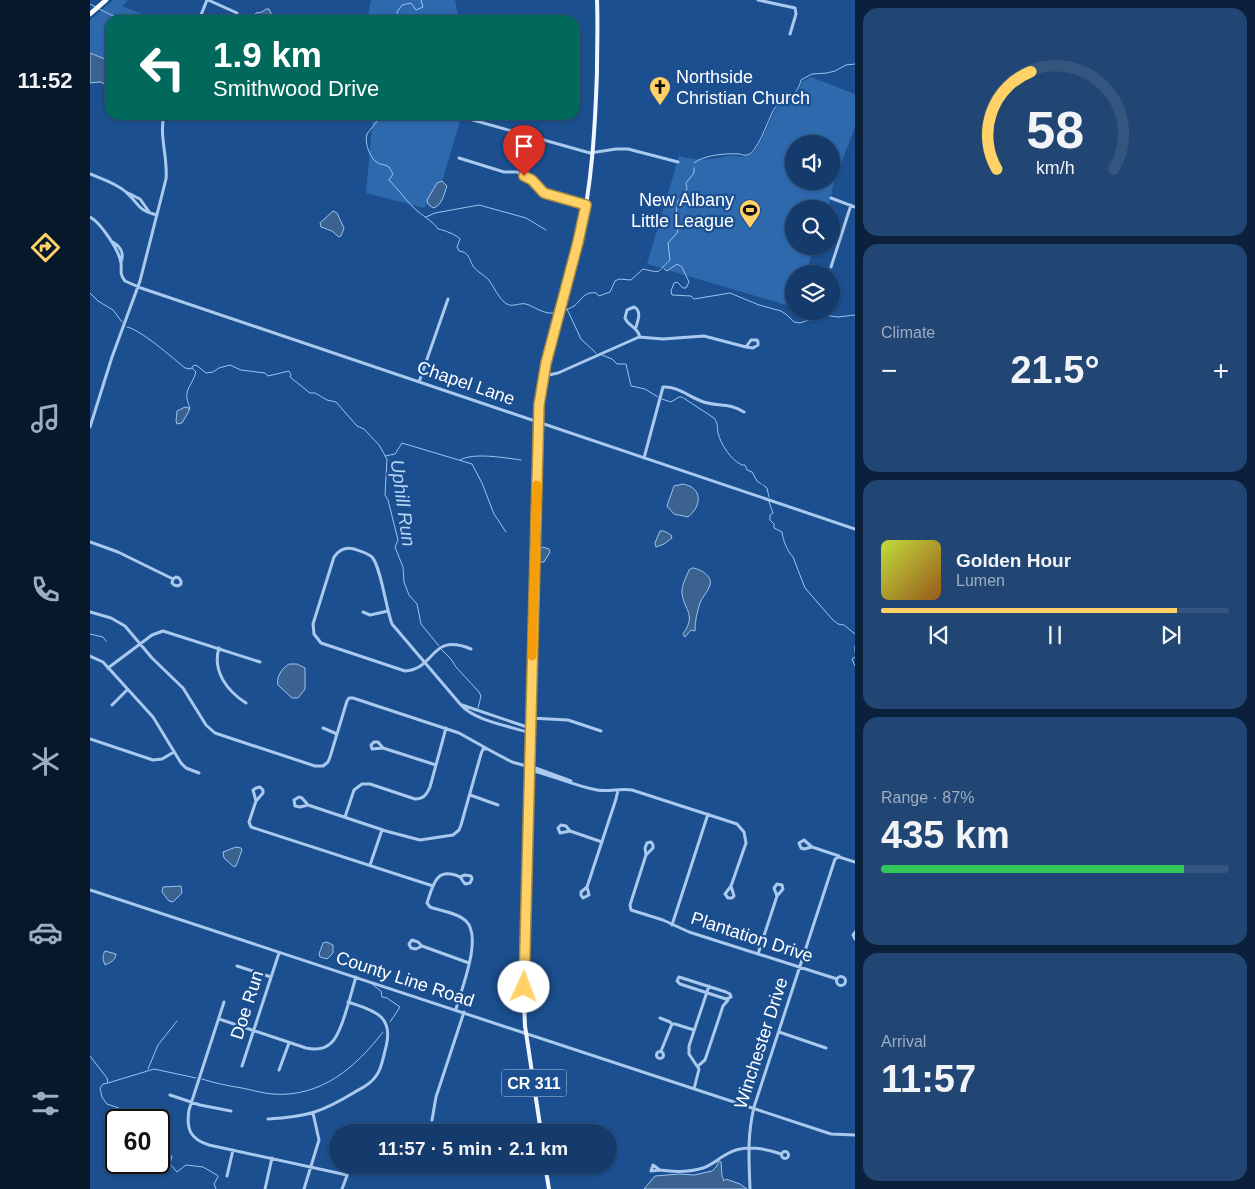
<!DOCTYPE html>
<meta charset="utf-8">
<style>
:root{--surface:#143b6b;--page:#214673;--text:#f1f3f6;--muted:#9dadc1;--line:#33557e;--accent:#ffd166}
body{margin:0;font-family:Arial,sans-serif;background:var(--page);color:var(--text);height:100vh;display:flex;flex-direction:column;font-size:19px;white-space:nowrap}
*{box-sizing:border-box;margin:0}
p{font-size:16px;color:var(--muted)}
.icon{flex:none;width:28px;height:28px;fill:none;stroke:currentColor;stroke-width:2;stroke-linecap:round;stroke-linejoin:round}
.map{position:relative;flex:1;overflow:hidden}
.side{display:flex;flex-direction:column;gap:8px;padding:8px;background:#0b203b;width:400px}
.side>*{flex:none}
.hud{position:absolute;left:15px;top:15px;width:475px;height:105px;border-radius:15px;box-shadow:0 1px 4px #0004,0 0 0 1px var(--line);background:#00695c;color:#fff;overflow:hidden}
.fabs{position:absolute;left:695px;top:135px;display:grid;gap:10px}
.fabs a{display:grid;place-items:center;width:55px;height:55px;border-radius:50%;background:var(--surface);box-shadow:0 1px 4px #0004,0 0 0 1px var(--line);font-size:25px}
.speed{position:absolute;left:15px;top:1109px;display:flex;gap:10px;font-size:25px;font-weight:700;text-align:center}
.speed>*{display:grid;place-content:center;width:65px;height:65px;border-radius:50%;background:var(--surface);box-shadow:0 1px 4px #0004,0 0 0 1px var(--line);line-height:1}
.speed .limit{border:2px solid #111;border-radius:8px;background:#fff;color:#111}
.pin{position:absolute;display:grid;place-items:center;width:42px;height:42px;color:#fff;margin:-51px -21px;border-radius:50% 50% 50% 0;rotate:-45deg;box-shadow:0 0 5px #0007}
.pin .icon{rotate:45deg}
.me{position:absolute;width:55px;margin:-28px;rotate:2deg;stroke-linejoin:round;filter:drop-shadow(0 0 4px #0008)}
.turn{display:flex;align-items:center;gap:18px;height:105px;padding:0 25px;font-size:22px}
.turn .icon{width:65px;height:65px;stroke-width:2.5}
.turn b{display:block;font-size:35px;line-height:42px}
.big{font-size:38px;font-weight:800;line-height:1.1}
.side .card{flex:1;display:flex;flex-direction:column;justify-content:center;gap:8px;min-width:0;padding:0 18px;border-radius:15px;background:var(--page)}
.side .dial{align-items:center;gap:0}
.dial svg{height:130px;overflow:visible;fill:none;stroke:var(--line);stroke-width:7;stroke-linecap:round;text-anchor:middle}
.dial text{fill:var(--text);stroke:none}
.song{display:flex;align-items:center;gap:15px}
.cover{width:60px;height:60px;border-radius:8px;background:linear-gradient(135deg,hsl(70 70% 55%),hsl(30 70% 35%))}
.played{height:5px;border-radius:2px;background:linear-gradient(90deg,var(--accent) 85%,var(--line) 85%)}
.keys{display:flex;justify-content:space-around;direction:ltr}
.heat{display:flex;justify-content:space-between;align-items:center;font-size:28px;direction:ltr}
.charge{height:8px;border-radius:4px;background:linear-gradient(90deg,#34c759 87%,var(--line) 0)}
.trip{position:absolute;left:239px;top:1124px;width:288px;height:50px;border-radius:25px;background:var(--surface);box-shadow:0 1px 4px #0004,0 0 0 1px var(--line);font-weight:800;line-height:50px;text-align:center}
main{display:flex;flex:1;min-height:0}
.tabs{display:flex;flex-direction:column;width:90px;justify-content:space-around;align-items:center;background:#08182b;color:var(--muted)}
.tabs .icon{width:35px;height:35px}
.tabs .on{color:var(--accent)}
.tabs b{font-size:22px;color:var(--text)}
.map>svg:first-child{display:block}
</style>
<main>
<nav class="tabs">
<b>11:52</b>
<svg class="icon on" aria-label="directions" viewBox="0 0 24 24"><path d="M12 3l9 9-9 9-9-9zM9 14v-3h6M13 9l2 2-2 2"/></svg>
<svg class="icon" aria-label="music" viewBox="0 0 24 24"><path d="M9 18V5l10-2v13"/><circle cx="6" cy="18" r="3"/><circle cx="16" cy="16" r="3"/></svg>
<svg class="icon" aria-label="phone" viewBox="0 0 24 24"><path d="M5 4h4l2 5-3 2q2 4 5 5l2-3 5 2v4C11 20 4 13 5 4z"/></svg>
<svg class="icon" aria-label="climate" viewBox="0 0 24 24"><path d="M12 3v18M4 7l16 10M4 17L20 7"/></svg>
<svg class="icon" aria-label="car" viewBox="0 0 24 24"><path d="M5 17H2v-5l4-1 3-4h7l3 4 3 1v5h-3M9 17h6M6 11h13"/><circle cx="7" cy="17" r="2"/><circle cx="17" cy="17" r="2"/></svg>
<svg class="icon" aria-label="filters" viewBox="0 0 24 24"><path d="M4 7h16M4 17h16"/><circle cx="9" cy="7" r="2"/><circle cx="15" cy="17" r="2"/></svg>
</nav>
<div class="map">
<svg width="765" height="1189" viewBox="0 0 765 1189">
<rect width="100%" height="100%" fill="#1b4f8f"/>
<path fill="#2e69ad" fill-rule="evenodd" d="M23 0H39L32 6 67 20H20V61L0 53V20Z
M281 0H365L369 20H277Z
M721 77 765 94V127L744 182 738 209H704V246H725L715 274H704L703 307 557 264 589 156C607 161 619 160 638 156 644 155 651 158 657 156 671 152 679 116 689 105 694 98 702 97 708 93L712 82ZM704 144H741V181H704Z
M283 115H372L353 178 334 208 276 193Z"/>
<path fill="#3c6290" stroke="#9cc4f0" d="M176 9H179L184 20H165L164 17 166 13 172 12Z
M0 53 20 61V86L10 82 0 83Z
M352 181 357 186C354 194 352 206 343 208L338 204 337 200 347 183Z
M243 211 247 213 254 228 251 236 249 237 242 231 231 227 230 223Z
M95 407 99 408V411L92 423 87 424 86 421 87 411Z
M593 484C614 488 611 507 598 517L584 514 577 506 584 486Z
M570 531H574L581 535 582 538 574 544 566 547 565 543Z
M453 547 459 549 460 552 454 562H450V549Z
M602 568C609 568 623 576 620 585 618 592 612 597 610 603 607 612 605 621 605 631L601 630 595 637 593 634C607 614 594 611 592 593 591 586 597 576 599 570Z
M199 664H207L215 668V689L208 698H202L188 685C186 677 192 668 199 664Z
M146 847 151 848 152 850 146 866 144 867 134 858 133 852Z
M91 886 92 893 83 902 79 901 72 892 73 887Z
M237 942 243 945V953L237 959 230 957 229 954 233 943Z
M15 951 26 954C25 961 21 962 15 965 13 960 12 956 15 951Z
M629 1161 631 1162 632 1176 634 1181 636 1179 650 1184 657 1189H554L565 1176 589 1174 604 1175 622 1171 626 1167Z"/>
<g fill="none" stroke-linecap="round" stroke-linejoin="round">
<path stroke="#9cc4f0" stroke-width="1" d="M0 4 21 15 29 17 31 20
M309 20 307 12 312 5 321 3 326 10 333 7 331 0
M171 115H179
M281 115 287 121C284 126 280 129 277 134 274 142 280 159 288 163 291 165 295 164 299 167L303 174 299 180C308 189 315 199 324 208 332 216 342 220 348 229 354 230 367 235 370 239L367 247 369 251C379 252 379 259 383 266 386 271 394 275 398 279 404 286 409 300 417 304 423 308 431 301 439 305 448 309 457 316 468 312
M604 163C613 155 637 153 649 154 650 154 655 156 657 155 667 153 677 123 682 113 691 94 706 102 711 80L722 74 737 73 745 71 756 65 765 64
M336 217 345 213 389 205 436 218 456 230
M574 269 577 271 587 264 592 267 599 282 596 288H593L587 282 584 283 581 291 582 295 601 296 604 299 640 293 669 305 691 311 697 315 704 322 710 323 734 315 748 317 765 315
M0 293 8 301 23 310 32 322
M477 309 491 339 506 353
M472 311C476 310 481 308 484 306 492 300 494 291 506 293L509 296 520 292 525 281 529 279 541 280 553 269C574 274 566 272 580 260L578 243 587 233 588 229 585 220 588 201 597 189 596 183 604 173V168
M37 327C50 329 84 359 95 368L101 369 103 366 106 365 116 373 123 372 129 368 140 365 151 370 175 373 178 376 199 371 201 375 200 377 220 393H225L237 400 246 402 267 426 274 429 289 445 297 459 295 495 298 500 308 540 305 547 313 567 314 582 319 595 327 604 331 624 349 646
M512 355 522 359 527 364H536L541 386 555 389 568 397
M572 399 581 402 589 397H592L624 418C628 423 627 427 628 433 631 445 641 460 652 465H655L657 470 662 472 667 481 671 484
M99 410 100 408C92 389 101 389 106 372L102 368
M295 456 305 454 312 443 382 464 392 483 404 514 416 532
M370 460C383 452 416 458 431 460
M673 485 677 488 679 497
M679 502 683 513 680 515V520L684 524V528L692 532C693 540 697 551 703 557L715 588 742 619 748 624 754 625 765 634
M0 634 13 637 16 641
M765 646V652
M352 650 361 659 366 667 389 692 391 696 388 708
M765 657 762 659 765 666
M283 985 291 991 292 997 297 998 310 1007 300 1022
M0 1056 17 1078 18 1083 13 1084 10 1088 12 1097 17 1104 29 1108 40 1120
M58 1069 68 1045 87 1021
M112 1079C124 1083 139 1086 152 1088 162 1090 172 1093 182 1094 231 1098 266 1067 293 1032
M18 1083 64 1069 106 1078
M69 1144 72 1150 82 1156 80 1164 87 1172 96 1165 113 1167 127 1175 128 1177 124 1184 126 1189"/>
<path stroke="#a9c9ee" stroke-width="3" d="M118 0 147 13 145 20
M668 0 705 8 706 14 700 34
M109 20 117 0
M365 115 500 153 526 149H538L588 162
M369 158 414 172H427L442 181 454 193 496 205
M0 174C12 179 26 183 36 192 50 204 46 210 67 215
M38 193 50 199 60 213
M741 198 765 207
M0 217C11 223 29 250 31 263 32 272 29 273 35 281L51 288 765 529
M21 241C29 245 35 252 31 262
M741 267 761 205
M546 327C548 320 552 311 544 307L537 310 535 318C539 328 546 324 550 337
M661 340H667L668 342V345L663 348 656 347Z
M454 376 468 373 549 337 573 339 614 336 656 347
M329 382 358 299
M0 427 22 357 50 281 76 179C78 157 69 137 74 115
M554 458 573 387C587 386 598 396 611 401 625 407 639 402 654 412
M0 542 28 552 83 579 86 577 89 578 91 581V584L88 586 84 585 82 583 83 579
M0 612 21 618 35 626 62 658 93 688 116 725 125 733 137 737 225 766H233L238 762 240 757 257 701 259 698H263L369 733 403 752
M273 612 280 615 298 611
M129 648C122 671 137 691 156 703
M381 649C340 632 346 669 315 671L231 643 224 634 223 624 244 557C249 550 256 547 264 549 270 551 277 553 282 557 291 567 296 609 302 624L371 705C385 721 420 726 440 733
M0 656 13 662 63 717 91 763 96 768 109 773
M18 668 62 635 73 631 170 662
M22 705 37 690
M372 705 440 728
M440 718 478 720 511 731
M233 728 247 734
M0 739 63 760 72 759 84 752
M284 742H288L293 748 282 749 281 745Z
M293 748 346 765
M403 752 422 762 440 767
M440 766 481 781
M440 770C462 775 484 786 507 790 519 792 531 788 542 790L647 824 654 832 656 843 641 886
M170 787 173 790V793L166 801 163 790 166 788Z
M380 795 408 805
M209 797 212 798 218 805 210 807 205 806 204 800Z
M166 801 159 822 161 827 343 886
M218 805 293 830
M255 817 264 790 272 784H280L325 799C334 799 337 794 340 787L356 728
M471 825 476 826 480 831 470 833 468 828Z
M480 831 512 842
M714 840 722 847 714 849 711 848 709 843Z
M561 842 563 845V848L556 855 555 848 557 843Z
M722 847 749 856
M556 855 540 905 541 910 573 920 599 932 747 979
M280 865 292 830 330 840 363 835 369 830 371 825 391 754 393 749H397
M375 875 381 876 382 879 380 883 375 884 370 877Z
M687 884 692 885 693 889 687 896 684 888Z
M641 886 644 896 642 898H638L635 894Z
M497 887 526 799 528 790
M497 887 499 895 493 898 491 895V892Z
M0 890 741 1134 765 1135
M582 925 618 814
M765 932 763 935 765 939
M322 940 328 942 332 946 326 949 321 948 319 944Z
M332 946 379 963
M668 954 687 896
M147 966 181 977
M746.5 981a4.5 4.5 0 1 1 9 0a4.5 4.5 0 1 1-9 0Z
M589 977 636 992 640 994 641 997 636 999 590 984 587 981Z
M134 1002 99 1110C96 1129 100 1139 119 1145L257 1175
M366 1009C371 990 393 937 376 921 368 913 351 911 340 907L337 903C343 885 346 866 370 877
M570 1018 580 1022 582 1024
M129 1019 216 1048C225 1050 234 1050 241 1043 252 1034 261 992 266 977
M689 1032 736 1048
M571 1051 582 1024H585L604 1030
M566.5 1055a3.5 3.5 0 1 1 7 0a3.5 3.5 0 1 1-7 0Z
M152 1066 189 953
M608 1066 615 1060 633 1006 638 1000
M189 1070 199 1043
M604 1089 609 1069 599 1054V1046L619 986
M80 1095 110 1105 141 1111
M178 1119C217 1117 232 1112 265 1092 272 1088 281 1084 286 1076 292 1069 293 1057 296 1047 304 1015 284 1011 258 1002
M342 1120 346 1097 374 1012
M691.5 1155a3.5 3.5 0 1 1 7 0a3.5 3.5 0 1 1-7 0Z
M563 1165 570 1170 561 1171Z
M570 1170C583 1172 600 1172 613 1168 622 1165 629 1158 637 1154 653 1144 674 1148 691 1154
M137 1176 143 1150
M175 1189 182 1158
M214 1189 229 1140 223 1113
M252 1189 261 1165
M660 1189C659 1159 657 1137 664 1107L745 859 749 857 765 862"/>
<path stroke="#f0f6ff" stroke-width="4" d="M451 1132 435 1026 434 1003 447 422C452 360 474 301 489 241 502 185 505 129 507 72 507 48 508 24 507 0
M455 1165 459 1189"/>
<path stroke="#fff" stroke-width="4.5" d="M0 14 16 0"/>
</g>
<g fill="none" stroke-linecap="round" stroke-linejoin="round">
<g stroke="#a68842" stroke-width="12">
<path id="route" d="M434 176 442 180 454 193 496 205 488 242 456 363 449 405 434 987"/>
</g>
<use href="#route" stroke="#ffd166" stroke-width="9"/>
<path stroke="#f59e0b" stroke-width="9" d="M442 656 447 485"/>
</g>
<defs>
<g id="church-pin" transform="scale(1.125)"><path d="M0 17L-7.5 6A9.5 9.5 0 1 1 7.5 6Z" fill="#ffd166" stroke="#1b4f8f"/><path d="M-1.2-6h2.4v3.5h3.3v2.4h-3.3V6h-2.4V-.1h-3.3v-2.4h3.3Z" fill="#111"/></g>
<g id="stadium-pin" transform="scale(1.125)"><path d="M0 17L-7.5 6A9.5 9.5 0 1 1 7.5 6Z" fill="#ffd166" stroke="#1b4f8f"/><path d="M0-5a6.5 5 0 1 0 0 10a6.5 5 0 1 0 0-10ZM-3.5-1.8h7v3.6h-7Z" fill="#111"/></g>
</defs>
<g fill-rule="evenodd">
<use href="#church-pin" x="570" y="87"/>
<use href="#stadium-pin" x="660" y="210"/>
</g>
<g text-anchor="middle" dominant-baseline="central" stroke-width="4.5" stroke-linejoin="round" paint-order="stroke">
<rect fill="#1b4f8f" stroke="#bbcadd" stroke-width="1" x="411.5" y="1069.5" width="65" height="27" rx="4"/>
<g font-size="16" font-weight="bold" fill="#fff">
<text x="444" y="1083">CR 311</text>
</g>
<g font-size="18" fill="#fff" stroke="#1b4f8f" text-anchor="start">
<text x="586" y="77">Northside<tspan x="586" dy="21">Christian Church</tspan></text>
<text x="644" y="200" text-anchor="end">New Albany<tspan x="644" dy="21">Little League</tspan></text>
</g>
<g font-size="18" fill="#fff" stroke="#1b4f8f">
<text transform="translate(376 383) rotate(19)">Chapel Lane</text>
<text transform="translate(662 937) rotate(18)">Plantation Drive</text>
<text transform="translate(315 979) rotate(18)">County Line Road</text>
<text transform="translate(157 1005) rotate(-72)">Doe Run</text>
<text transform="translate(671 1043) rotate(-72)">Winchester Drive</text>
</g>
<g font-size="19" font-style="italic" fill="#b5d3f5" stroke="#1b4f8f">
<text transform="translate(313 503) rotate(82)">Uphill Run</text>
</g>
</g>
</svg>
<div class="fabs">
<a><svg class="icon" aria-label="sound" viewBox="0 0 24 24"><path d="M4 9h4l5-4v14l-5-4H4zM17 9q2 3 0 6"/></svg></a>
<a><svg class="icon" aria-label="search" viewBox="0 0 24 24"><circle cx="10" cy="10" r="6"/><path d="M15 15l6 6"/></svg></a>
<a><svg class="icon" aria-label="layers" viewBox="0 0 24 24"><path d="M12 4l9 5-9 5-9-5zM3 14l9 5 9-5"/></svg></a>
</div>
<div class="speed"><div class="limit">60</div></div>
<div class="pin" style="left:434px;top:176px;background:#d93025"><svg class="icon" aria-label="arrive" viewBox="0 0 24 24"><path d="M6 21V4h12l-3 4 3 4H6"/></svg></div>
<svg class="me" style="left:434px;top:987px" viewBox="-20 -20 40 40"><circle r="19" fill="#fff"/><path d="M0-13L10 11 0 6-10 11z" fill="#ffd166"/></svg>
<div class="trip">11:57 · 5 min · 2.1 km</div>
<div class="hud">
<div class="turn"><svg class="icon" aria-label="left" viewBox="0 0 24 24"><path d="M17 20v-9H6M10 6l-5 5 5 5"/></svg><div><b>1.9 km</b>Smithwood Drive</div></div>
</div>
</div>
<section class="side">
<div class="card dial"><svg viewBox="0 0 100 80">
<path d="M14 69A42 42 0 1 1 86 69"/>
<path d="M14 69A42 42 0 0 1 35 9" stroke="#ffd166"/>
<text x="50" y="56" font-size="32" font-weight="700">58</text>
<text x="50" y="72" font-size="11">km/h</text>
</svg></div>
<div class="card"><p>Climate</p>
<div class="heat"><a>−</a><b class="big">21.5°</b><a>+</a></div>
</div>
<div class="card">
<div class="song"><i class="cover"></i><div><b>Golden Hour</b><p>Lumen</p></div></div>
<div class="played"></div>
<div class="keys"><svg class="icon" aria-label="previous" viewBox="0 0 24 24"><path d="M18 5L8 12l10 7zM5 5v14"/></svg><svg class="icon" aria-label="pause" viewBox="0 0 24 24"><path d="M8 5v14M16 5v14"/></svg><svg class="icon" aria-label="next" viewBox="0 0 24 24"><path d="M6 5l10 7-10 7zM19 5v14"/></svg></div>
</div>
<div class="card"><p>Range · 87%</p><b class="big">435 km</b><div class="charge"></div></div>
<div class="card"><p>Arrival</p><b class="big">11:57</b></div>
</section>
</main>
